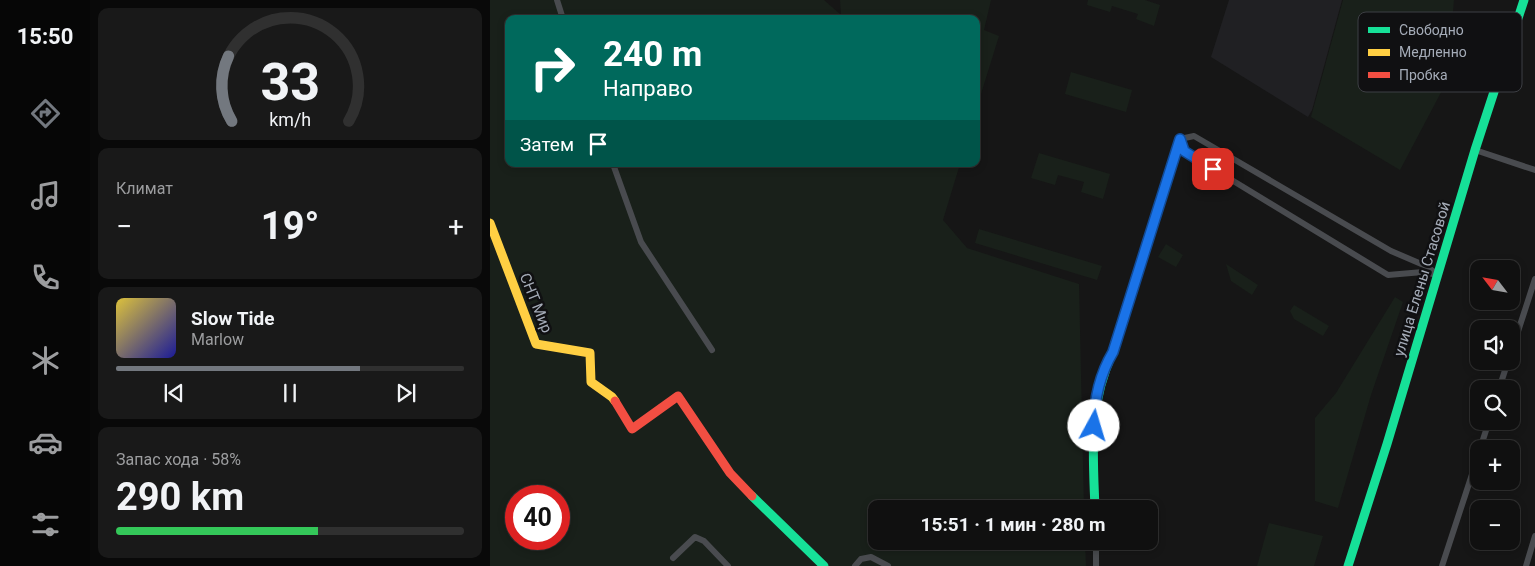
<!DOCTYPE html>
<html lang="ru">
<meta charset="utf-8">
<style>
:root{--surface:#101010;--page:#191919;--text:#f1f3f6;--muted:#9c9d9f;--line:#303030;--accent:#73787f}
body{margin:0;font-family:Roboto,sans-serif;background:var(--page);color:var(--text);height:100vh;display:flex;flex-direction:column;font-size:19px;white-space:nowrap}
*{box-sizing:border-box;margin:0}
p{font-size:16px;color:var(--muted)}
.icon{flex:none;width:28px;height:28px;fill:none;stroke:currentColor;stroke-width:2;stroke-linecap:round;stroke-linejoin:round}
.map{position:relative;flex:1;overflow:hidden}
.sheet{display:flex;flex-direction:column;gap:8px;padding:8px;background:#090909;width:400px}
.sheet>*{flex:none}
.guide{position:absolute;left:15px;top:15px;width:475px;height:152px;border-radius:10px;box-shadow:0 2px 8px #0003,0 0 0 1px var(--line);background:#00695c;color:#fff;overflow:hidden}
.needle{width:32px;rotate:301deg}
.tools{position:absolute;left:980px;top:260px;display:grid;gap:10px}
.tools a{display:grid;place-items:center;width:50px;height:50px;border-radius:10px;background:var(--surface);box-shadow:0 2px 8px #0003,0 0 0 1px var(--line);font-size:25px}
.speed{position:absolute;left:15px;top:485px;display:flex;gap:10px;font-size:25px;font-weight:700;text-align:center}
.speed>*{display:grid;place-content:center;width:65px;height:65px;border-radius:50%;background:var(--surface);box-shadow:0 2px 8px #0003,0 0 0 1px var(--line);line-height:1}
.speed .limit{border:8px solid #d22;background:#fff;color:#111}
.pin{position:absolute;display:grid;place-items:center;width:42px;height:42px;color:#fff;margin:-21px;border-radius:10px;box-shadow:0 2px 8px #0006}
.me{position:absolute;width:55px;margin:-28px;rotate:6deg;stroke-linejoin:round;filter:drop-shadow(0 0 4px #0008)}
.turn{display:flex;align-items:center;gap:18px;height:105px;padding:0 15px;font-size:22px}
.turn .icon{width:65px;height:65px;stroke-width:2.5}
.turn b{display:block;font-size:35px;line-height:42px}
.then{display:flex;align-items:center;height:48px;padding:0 15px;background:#0003;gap:10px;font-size:19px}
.big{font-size:38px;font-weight:700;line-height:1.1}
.sheet .tile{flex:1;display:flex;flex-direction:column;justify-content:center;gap:8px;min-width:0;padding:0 18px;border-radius:10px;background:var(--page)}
.sheet .dial{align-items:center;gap:0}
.dial svg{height:130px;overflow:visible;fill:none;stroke:var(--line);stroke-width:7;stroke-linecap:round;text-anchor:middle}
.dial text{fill:var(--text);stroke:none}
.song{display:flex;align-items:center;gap:15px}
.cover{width:60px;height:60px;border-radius:8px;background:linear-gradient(135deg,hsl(50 70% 55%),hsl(240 70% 35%))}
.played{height:5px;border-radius:2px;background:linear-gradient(90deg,var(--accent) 70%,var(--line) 70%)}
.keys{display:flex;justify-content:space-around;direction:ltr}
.heat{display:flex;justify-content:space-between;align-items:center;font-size:28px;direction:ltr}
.charge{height:8px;border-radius:4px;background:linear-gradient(90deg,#34c759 58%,var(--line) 0)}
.trip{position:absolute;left:378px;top:500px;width:290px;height:50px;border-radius:10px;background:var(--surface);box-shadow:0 2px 8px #0003,0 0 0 1px var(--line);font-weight:700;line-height:50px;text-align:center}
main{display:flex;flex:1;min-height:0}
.tab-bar{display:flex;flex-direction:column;width:90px;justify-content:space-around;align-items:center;background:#060606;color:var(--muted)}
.tab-bar .icon{width:35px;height:35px}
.tab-bar .current{color:var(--accent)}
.tab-bar b{font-size:22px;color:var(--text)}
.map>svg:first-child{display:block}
</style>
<main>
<nav class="tab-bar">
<b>15:50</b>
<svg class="icon current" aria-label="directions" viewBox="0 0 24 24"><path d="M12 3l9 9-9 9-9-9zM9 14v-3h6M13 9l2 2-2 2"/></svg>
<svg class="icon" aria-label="music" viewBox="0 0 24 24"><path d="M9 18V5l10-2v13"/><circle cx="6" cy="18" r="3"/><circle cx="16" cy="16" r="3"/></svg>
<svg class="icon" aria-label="phone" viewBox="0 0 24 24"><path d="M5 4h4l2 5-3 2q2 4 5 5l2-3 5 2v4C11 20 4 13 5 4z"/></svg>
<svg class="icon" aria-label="climate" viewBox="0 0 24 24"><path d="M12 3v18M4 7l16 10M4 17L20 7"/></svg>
<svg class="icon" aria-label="car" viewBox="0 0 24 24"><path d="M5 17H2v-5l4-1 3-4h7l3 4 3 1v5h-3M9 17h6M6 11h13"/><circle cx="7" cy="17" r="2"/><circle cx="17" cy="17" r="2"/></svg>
<svg class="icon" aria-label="filters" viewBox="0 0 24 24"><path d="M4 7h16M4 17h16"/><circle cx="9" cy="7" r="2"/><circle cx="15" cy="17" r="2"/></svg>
</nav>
<section class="sheet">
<div class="tile dial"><svg viewBox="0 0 100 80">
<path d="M14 69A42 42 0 1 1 86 69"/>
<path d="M14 69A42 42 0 0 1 12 29" stroke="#73787f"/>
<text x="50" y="56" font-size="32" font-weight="700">33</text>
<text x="50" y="72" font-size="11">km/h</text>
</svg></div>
<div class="tile"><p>Климат</p>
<div class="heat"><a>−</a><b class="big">19°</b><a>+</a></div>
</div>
<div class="tile">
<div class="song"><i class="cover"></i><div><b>Slow Tide</b><p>Marlow</p></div></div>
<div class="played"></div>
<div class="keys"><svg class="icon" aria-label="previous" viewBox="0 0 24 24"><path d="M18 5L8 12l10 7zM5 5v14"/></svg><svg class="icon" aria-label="pause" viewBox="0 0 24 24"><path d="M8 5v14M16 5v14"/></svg><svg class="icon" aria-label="next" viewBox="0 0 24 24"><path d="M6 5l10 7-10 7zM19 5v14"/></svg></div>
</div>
<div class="tile"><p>Запас хода · 58%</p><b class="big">290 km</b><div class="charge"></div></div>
</section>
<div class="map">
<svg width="1045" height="566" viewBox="0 0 1045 566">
<rect width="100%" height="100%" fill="#161616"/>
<path fill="#202023" d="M739 0H852L822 110 818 117 721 57Z"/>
<path fill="#19201a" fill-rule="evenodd" d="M0 0H334L351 15 350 0H501L494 30 509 36 486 110V19H19V164H470L453 220 477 248 589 284 594 509H386V541H595L596 566H0ZM26 496H69V539H26Z
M598 0H655L670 5 664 26 646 19 648 14 622 6 620 12 597 5Z
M853 0H964L957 81 910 170 821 117Z
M581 72 642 90 636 112 575 94Z
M549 153 620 174 613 199 591 192 594 182 568 175 565 185 541 178Z
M489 229 612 266 607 280 485 243Z
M676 244 693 255 686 267 668 257Z
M736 264 768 285 762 295 741 281Z
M905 297 913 302 881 395 848 508 825 501V418L846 393Z
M804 305 839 326 833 336 804 319 800 311Z
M779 523 833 536 824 566H767Z"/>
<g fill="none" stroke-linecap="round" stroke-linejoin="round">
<path stroke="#494b4f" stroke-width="6" d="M67 0 73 19
M704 136 901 251 936 266 948 275 933 272 898 275 694 151 690 139Z
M985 150 1045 170
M123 164 151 242 222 350
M1021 353 1045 279
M1009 389 1018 361
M990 449 999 421
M183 558 205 537 214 541 238 566
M365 566 371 559 381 557 398 566
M606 566V541
M952 566 989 453
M1036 566 1045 536"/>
<path stroke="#16e098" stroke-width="9" d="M262 496 334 566
M605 509C603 452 598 405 623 352L690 139
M858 566 897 444 985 150 1034 0"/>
<path stroke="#ffcf43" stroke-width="9" d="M0 223 46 344 100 353 101 382 122 397 125 401"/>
<path stroke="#f24e42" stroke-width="9" d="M125 401 142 429 188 396 240 473 262 496"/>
</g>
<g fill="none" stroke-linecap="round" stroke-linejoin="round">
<g stroke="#114b97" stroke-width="12">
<path id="route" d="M604 426C604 401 610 374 623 352L690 139 694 151 723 169"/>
</g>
<use href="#route" stroke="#1a73e8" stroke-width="9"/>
</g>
<g text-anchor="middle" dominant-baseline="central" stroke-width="5" stroke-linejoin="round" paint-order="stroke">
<g font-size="15" fill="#a5acb8" stroke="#101012">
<text transform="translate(932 279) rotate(-73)">улица Елены Стасовой</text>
<text transform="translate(46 303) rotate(68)">СНТ Мир</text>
</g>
</g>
<rect x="868" y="12" width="164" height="80" rx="8" fill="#101012" stroke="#3d3f44" stroke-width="1"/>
<rect x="878" y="27" width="22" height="6" fill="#16e098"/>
<rect x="878" y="49" width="22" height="7" fill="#ffcf43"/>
<rect x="878" y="72" width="22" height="6" fill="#f24e42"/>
<g font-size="14" fill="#a5acb8">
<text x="909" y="35">Свободно</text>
<text x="909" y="57">Медленно</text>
<text x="909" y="80">Пробка</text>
</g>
</svg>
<div class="tools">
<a><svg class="needle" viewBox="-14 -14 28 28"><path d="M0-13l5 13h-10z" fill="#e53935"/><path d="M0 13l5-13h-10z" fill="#9c9d9f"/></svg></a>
<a><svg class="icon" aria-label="sound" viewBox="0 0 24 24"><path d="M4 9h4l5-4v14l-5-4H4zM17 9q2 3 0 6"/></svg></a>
<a><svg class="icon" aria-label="search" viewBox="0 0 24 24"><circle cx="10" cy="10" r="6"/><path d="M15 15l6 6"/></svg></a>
<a>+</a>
<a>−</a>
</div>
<div class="speed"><div class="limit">40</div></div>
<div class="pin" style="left:723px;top:169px;background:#d93025"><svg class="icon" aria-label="arrive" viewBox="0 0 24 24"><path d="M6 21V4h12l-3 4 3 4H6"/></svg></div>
<svg class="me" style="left:604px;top:426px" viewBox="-20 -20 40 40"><circle r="19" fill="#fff"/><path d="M0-13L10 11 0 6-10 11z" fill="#1a73e8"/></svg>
<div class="trip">15:51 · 1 мин · 280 m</div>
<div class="guide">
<div class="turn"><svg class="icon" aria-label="right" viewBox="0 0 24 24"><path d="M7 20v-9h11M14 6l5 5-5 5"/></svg><div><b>240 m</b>Направо</div></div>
<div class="then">Затем<svg class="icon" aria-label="arrive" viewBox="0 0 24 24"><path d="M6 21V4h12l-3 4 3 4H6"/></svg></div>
</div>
</div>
</main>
